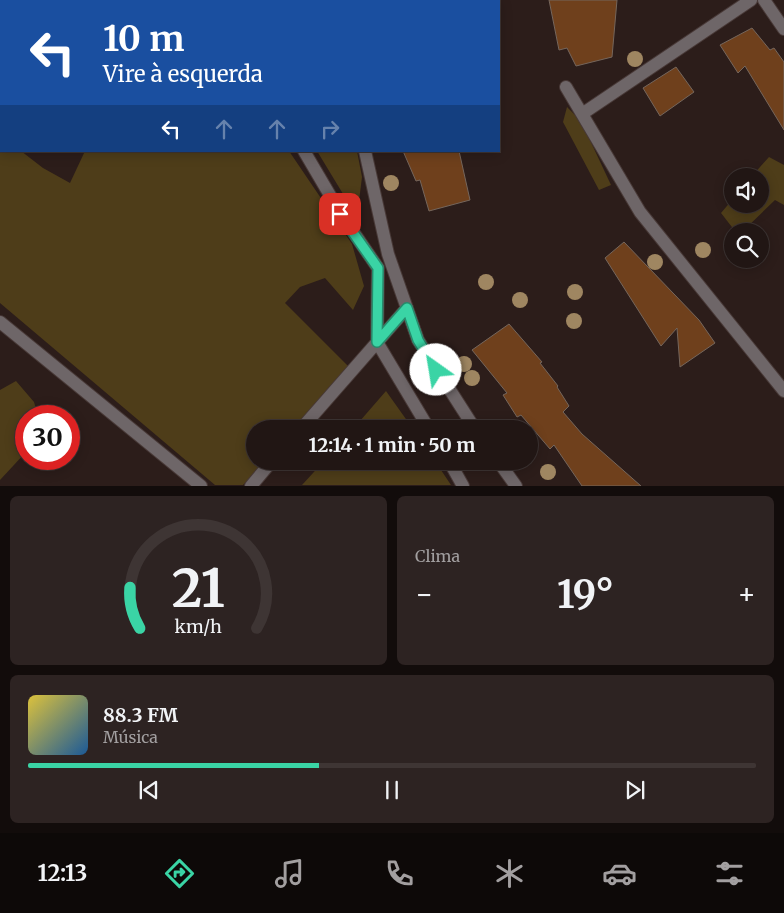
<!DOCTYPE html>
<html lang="pt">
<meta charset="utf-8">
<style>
:root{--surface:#211614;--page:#2d2322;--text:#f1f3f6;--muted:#a29fa0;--line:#3e3534;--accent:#3ad4a5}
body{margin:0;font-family:Merriweather,serif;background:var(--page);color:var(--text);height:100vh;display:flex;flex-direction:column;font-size:19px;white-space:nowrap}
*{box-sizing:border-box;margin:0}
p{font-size:16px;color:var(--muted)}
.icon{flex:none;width:28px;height:28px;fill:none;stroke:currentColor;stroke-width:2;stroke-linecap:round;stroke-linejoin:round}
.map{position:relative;height:486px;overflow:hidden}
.panel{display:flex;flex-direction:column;gap:10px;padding:10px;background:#120c0b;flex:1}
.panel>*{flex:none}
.top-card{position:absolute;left:0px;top:0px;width:500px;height:152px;box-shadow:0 2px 12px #0003,0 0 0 1px var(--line);background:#1a4fa0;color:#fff;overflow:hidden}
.fabs{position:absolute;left:724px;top:168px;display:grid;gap:10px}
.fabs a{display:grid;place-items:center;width:45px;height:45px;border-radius:50%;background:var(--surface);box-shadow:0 2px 12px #0003,0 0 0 1px var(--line);font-size:25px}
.speed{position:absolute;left:15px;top:405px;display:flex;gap:10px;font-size:25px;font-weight:700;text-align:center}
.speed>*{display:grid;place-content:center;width:65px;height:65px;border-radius:50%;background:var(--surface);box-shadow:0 2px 12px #0003,0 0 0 1px var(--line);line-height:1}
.speed .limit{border:8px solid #d22;background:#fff;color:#111}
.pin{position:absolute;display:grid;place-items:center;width:42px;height:42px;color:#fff;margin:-21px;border-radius:10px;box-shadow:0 2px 8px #0006}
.me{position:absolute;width:55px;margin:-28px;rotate:328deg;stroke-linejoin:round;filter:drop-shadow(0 0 4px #0008)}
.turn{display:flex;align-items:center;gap:18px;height:105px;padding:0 20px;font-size:22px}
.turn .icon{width:65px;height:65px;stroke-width:2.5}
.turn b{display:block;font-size:35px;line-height:42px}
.lanes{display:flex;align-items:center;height:48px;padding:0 20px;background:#0003;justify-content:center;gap:25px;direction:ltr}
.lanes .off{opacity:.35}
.big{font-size:38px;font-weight:700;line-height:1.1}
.panel .tile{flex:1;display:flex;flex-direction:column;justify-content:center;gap:8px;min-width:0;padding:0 18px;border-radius:8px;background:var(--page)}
.panel .dial{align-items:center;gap:0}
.dial svg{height:130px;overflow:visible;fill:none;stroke:var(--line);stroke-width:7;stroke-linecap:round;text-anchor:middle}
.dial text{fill:var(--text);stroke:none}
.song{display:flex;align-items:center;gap:15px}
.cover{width:60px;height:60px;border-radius:8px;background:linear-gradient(135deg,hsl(50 70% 55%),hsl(210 70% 35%))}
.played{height:5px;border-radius:2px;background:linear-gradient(90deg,var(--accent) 40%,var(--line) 40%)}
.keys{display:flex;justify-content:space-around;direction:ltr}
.heat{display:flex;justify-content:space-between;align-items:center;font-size:28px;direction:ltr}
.panel .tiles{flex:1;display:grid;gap:10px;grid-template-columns:1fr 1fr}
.tile:last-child{grid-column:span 2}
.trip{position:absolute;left:246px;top:420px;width:292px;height:50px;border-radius:25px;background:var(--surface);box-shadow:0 2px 12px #0003,0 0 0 1px var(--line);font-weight:700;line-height:50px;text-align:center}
.tabs{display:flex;height:80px;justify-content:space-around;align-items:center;background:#0d0908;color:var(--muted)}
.tabs .icon{width:35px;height:35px}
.tabs .current{color:var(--accent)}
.tabs b{font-size:22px;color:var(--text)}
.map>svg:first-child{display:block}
</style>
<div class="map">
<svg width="784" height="486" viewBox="0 0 784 486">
<rect width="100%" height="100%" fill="#2c1d1a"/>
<path fill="#4e3d19" d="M225 0H308V1H226Z
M567 107 581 121 611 185 599 190 563 122Z
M0 134 1 151H21L43 168 70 183 85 151H289L352 244 364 286 353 310 325 278 300 287 285 303 349 367 294 429H255V461H265L243 485H215L0 303Z
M317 151H357L362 177 357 217Z
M769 157 784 165V205L775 200 743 231H735L721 213 732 200V204H760V176H752Z
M16 381 34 402 38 416H26V452L0 480V390Z
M386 391 413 429H353Z
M324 461H435L451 485H302Z"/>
<path fill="#6f401c" stroke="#75665c" d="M549 0H617L612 57 576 66 567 48 559 50Z
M752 28 770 50 774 48 784 62V130L745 66 738 73 720 45Z
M676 67 694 92 660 116 643 88Z
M403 151H459L470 200 429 211 420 180 416 181Z
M624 242 699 320 715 343 680 367 677 328 661 346 605 258Z
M509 324 542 362 540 363 558 386 557 387 569 406 563 412 582 434 641 486H582L554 445 550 449 521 415 517 417 503 395 507 393 472 350Z"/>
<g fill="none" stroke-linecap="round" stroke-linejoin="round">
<g stroke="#483937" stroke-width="14">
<path id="minor" d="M207 0 208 1
M335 0 336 1
M764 0 784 29
M566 87 640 212 784 391
M582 114 751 0
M304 151 341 214 378 268 377 342 429 429
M365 151 388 254 418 340 475 429
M0 322 201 486
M301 429 407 308
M449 461 463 486
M498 461 516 486
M251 486 272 461"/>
</g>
<use href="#minor" stroke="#6e6668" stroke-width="12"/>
</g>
<g fill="#9f8661">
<circle cx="635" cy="59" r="8"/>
<circle cx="391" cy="183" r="8"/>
<circle cx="703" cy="250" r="8"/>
<circle cx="655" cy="262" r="8"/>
<circle cx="486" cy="282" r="8"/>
<circle cx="575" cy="292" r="8"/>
<circle cx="520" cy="300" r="8"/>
<circle cx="574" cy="321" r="8"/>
<circle cx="464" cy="364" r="8"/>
<circle cx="472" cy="378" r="8"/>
<circle cx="548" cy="472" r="8"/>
</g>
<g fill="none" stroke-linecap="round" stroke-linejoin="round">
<g stroke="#268a6b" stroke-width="12">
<path id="route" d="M340 214 378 268 377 342 407 308 418 340 436 370"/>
</g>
<use href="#route" stroke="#3ad4a5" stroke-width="9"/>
</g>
</svg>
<div class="fabs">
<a><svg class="icon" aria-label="sound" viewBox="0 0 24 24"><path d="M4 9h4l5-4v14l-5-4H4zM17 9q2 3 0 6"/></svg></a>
<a><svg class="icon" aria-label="search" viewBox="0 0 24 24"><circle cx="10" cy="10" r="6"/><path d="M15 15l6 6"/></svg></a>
</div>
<div class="speed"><div class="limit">30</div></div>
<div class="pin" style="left:340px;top:214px;background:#d93025"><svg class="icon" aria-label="arrive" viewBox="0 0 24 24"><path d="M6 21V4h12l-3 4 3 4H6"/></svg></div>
<svg class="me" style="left:436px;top:370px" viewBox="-20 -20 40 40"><circle r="19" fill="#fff"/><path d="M0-13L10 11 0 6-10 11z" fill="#3ad4a5"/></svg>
<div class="trip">12:14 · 1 min · 50 m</div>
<div class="top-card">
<div class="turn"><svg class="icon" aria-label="left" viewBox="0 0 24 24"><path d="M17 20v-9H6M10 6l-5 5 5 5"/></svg><div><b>10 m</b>Vire à esquerda</div></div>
<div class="lanes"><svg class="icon" aria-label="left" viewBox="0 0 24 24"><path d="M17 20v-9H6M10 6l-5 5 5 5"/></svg><svg class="icon off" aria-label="ahead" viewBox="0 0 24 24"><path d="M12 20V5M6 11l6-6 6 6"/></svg><svg class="icon off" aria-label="ahead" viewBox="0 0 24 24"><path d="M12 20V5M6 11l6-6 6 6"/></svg><svg class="icon off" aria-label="right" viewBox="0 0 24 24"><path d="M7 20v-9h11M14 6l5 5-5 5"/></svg></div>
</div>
</div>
<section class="panel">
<div class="tiles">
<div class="tile dial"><svg viewBox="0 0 100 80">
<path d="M14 69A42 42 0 1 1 86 69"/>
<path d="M14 69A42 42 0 0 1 8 44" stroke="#3ad4a5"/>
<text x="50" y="56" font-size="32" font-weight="700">21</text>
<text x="50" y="72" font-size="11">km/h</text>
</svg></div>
<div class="tile"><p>Clima</p>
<div class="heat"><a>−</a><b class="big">19°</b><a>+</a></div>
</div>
<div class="tile">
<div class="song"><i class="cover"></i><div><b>88.3 FM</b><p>Música</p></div></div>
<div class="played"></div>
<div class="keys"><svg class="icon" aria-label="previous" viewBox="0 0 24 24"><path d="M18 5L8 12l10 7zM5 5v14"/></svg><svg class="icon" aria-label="pause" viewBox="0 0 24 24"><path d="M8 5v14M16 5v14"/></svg><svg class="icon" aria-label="next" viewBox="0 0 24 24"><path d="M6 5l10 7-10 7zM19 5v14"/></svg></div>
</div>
</div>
</section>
<nav class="tabs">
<b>12:13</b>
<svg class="icon current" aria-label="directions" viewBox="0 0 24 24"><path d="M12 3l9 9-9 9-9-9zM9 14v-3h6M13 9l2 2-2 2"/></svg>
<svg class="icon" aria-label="music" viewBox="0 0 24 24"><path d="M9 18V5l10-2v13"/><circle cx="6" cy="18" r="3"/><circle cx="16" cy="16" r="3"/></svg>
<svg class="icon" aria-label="phone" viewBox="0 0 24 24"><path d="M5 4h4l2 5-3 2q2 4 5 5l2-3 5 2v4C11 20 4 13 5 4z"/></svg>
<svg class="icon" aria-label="climate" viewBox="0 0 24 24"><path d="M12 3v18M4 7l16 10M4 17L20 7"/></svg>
<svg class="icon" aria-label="car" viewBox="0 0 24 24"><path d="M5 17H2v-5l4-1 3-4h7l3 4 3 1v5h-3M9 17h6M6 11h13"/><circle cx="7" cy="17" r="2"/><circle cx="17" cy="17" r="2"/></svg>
<svg class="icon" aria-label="filters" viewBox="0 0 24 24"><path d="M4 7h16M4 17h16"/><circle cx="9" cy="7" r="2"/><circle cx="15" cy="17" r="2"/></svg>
</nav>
